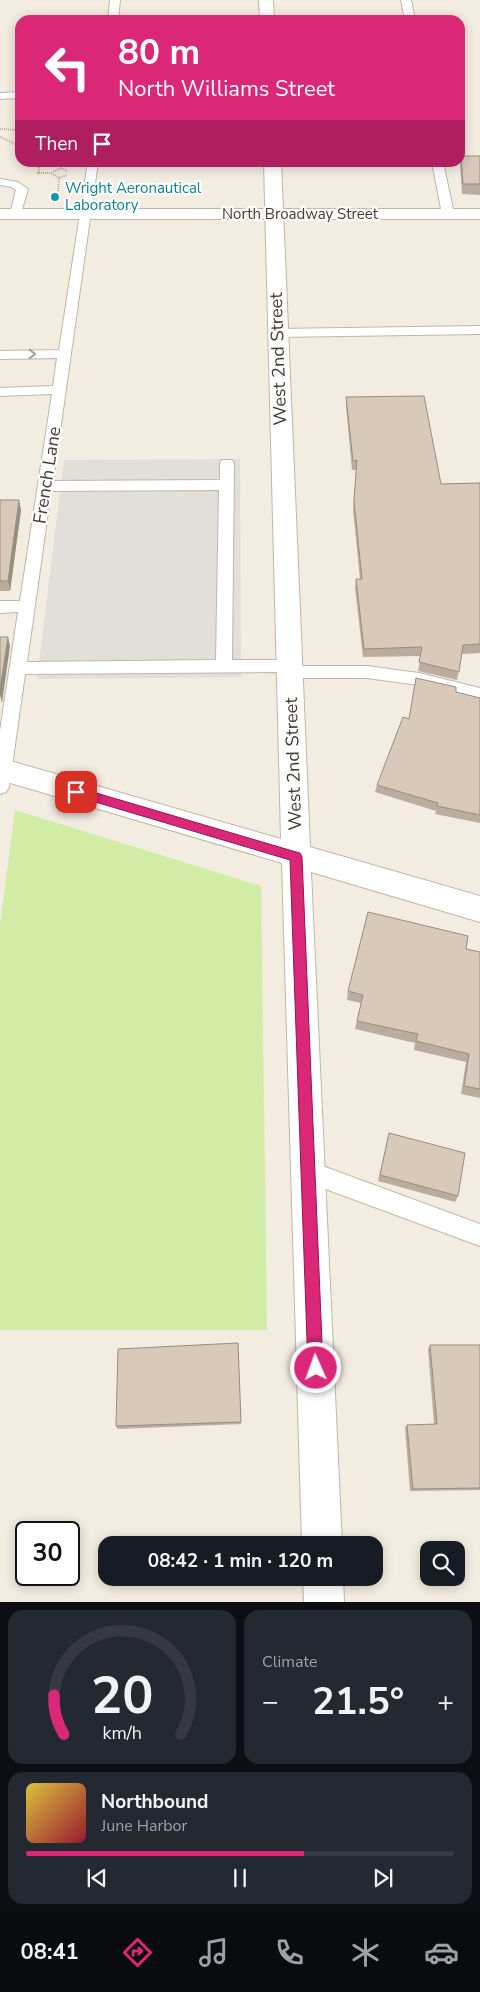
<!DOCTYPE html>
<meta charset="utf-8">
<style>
:root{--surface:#171b24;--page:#242831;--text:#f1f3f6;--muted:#9ea1a6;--line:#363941;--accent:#db2777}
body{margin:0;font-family:"Nunito Sans",sans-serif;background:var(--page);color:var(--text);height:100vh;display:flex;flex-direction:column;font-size:19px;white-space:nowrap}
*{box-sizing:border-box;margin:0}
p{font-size:16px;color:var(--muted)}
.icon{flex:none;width:28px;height:28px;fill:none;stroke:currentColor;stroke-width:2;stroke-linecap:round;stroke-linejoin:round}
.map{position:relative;height:1602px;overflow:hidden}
.details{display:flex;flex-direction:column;gap:8px;padding:8px;background:#0d0f14;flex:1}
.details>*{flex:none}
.guide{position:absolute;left:15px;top:15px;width:450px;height:152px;border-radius:15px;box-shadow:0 2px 12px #0003;background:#db2777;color:#fff;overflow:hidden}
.fabs{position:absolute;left:420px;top:1541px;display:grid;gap:10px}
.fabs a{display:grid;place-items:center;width:45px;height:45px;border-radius:10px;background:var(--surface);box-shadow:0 2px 12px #0003;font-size:25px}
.speed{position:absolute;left:15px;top:1521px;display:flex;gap:10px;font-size:25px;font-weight:700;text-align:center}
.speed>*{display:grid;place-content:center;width:65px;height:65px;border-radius:50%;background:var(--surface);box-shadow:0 2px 12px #0003;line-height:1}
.speed .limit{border:2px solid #111;border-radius:8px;background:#fff;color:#111}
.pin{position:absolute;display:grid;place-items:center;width:42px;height:42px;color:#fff;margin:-21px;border-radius:10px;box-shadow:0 2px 8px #0006}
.me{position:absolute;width:55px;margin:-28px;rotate:358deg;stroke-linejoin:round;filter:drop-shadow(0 0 4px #0008)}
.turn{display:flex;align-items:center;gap:18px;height:105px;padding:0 20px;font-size:22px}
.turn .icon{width:65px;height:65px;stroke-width:2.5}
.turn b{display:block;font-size:35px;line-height:42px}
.then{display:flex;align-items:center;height:48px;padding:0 20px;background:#0003;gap:10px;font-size:19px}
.big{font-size:38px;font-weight:700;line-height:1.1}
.details .card{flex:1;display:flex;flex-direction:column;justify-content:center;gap:8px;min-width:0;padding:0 18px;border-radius:15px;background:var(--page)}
.details .dial{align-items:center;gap:0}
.dial svg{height:130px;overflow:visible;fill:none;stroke:var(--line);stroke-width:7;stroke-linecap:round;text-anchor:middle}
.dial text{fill:var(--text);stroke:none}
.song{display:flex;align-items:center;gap:15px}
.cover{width:60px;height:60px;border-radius:8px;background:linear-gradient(135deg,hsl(50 70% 55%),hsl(350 70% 35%))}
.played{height:5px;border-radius:2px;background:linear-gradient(90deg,var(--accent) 65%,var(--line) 65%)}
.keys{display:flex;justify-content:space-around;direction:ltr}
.heat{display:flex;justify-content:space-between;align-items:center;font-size:28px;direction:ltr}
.details .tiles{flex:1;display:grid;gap:8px;grid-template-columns:1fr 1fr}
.card:last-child{grid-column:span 2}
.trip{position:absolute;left:98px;top:1536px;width:285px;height:50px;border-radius:15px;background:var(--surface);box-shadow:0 2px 12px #0003;font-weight:700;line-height:50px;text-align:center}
.tab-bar{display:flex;height:80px;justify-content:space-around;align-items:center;background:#090b0e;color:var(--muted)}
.tab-bar .icon{width:35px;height:35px}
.tab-bar .current{color:var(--accent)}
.tab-bar b{font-size:22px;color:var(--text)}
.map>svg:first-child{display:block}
</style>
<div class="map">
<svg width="480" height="1602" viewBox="0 0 480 1602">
<rect width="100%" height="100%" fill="#f2ece1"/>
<path fill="#d1eca5" d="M15 810 261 886 267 1330H0V925Z"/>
<path fill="#e2deda" d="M240 459 241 677 37 679 64 460Z"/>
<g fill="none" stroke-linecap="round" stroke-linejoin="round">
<g stroke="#c1b6a6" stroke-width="2">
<path id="service" d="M110 0H120L118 20H108Z
M401 0H411L415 20H405Z
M20 92V98L0 99V93Z
M88 162H98L53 481 220 480V463L222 460H232L234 463 232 660H289L295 662 297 666H367L419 673 480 688V700L419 685 367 678H289L283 676 281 672 25 674 9 787 6 792 0 794V731L18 612 0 613V601H20L52 394 0 396V388L53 386 57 358 0 359V351L59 350ZM219 490 216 660 27 662 51 491Z
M432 162H443L454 214 452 216H444L442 214Z
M0 179 18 182 28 189 20 216H12L10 214 16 190 11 187 0 185Z
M480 326V334L277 337 271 333 277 329Z
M309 1161 480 1224V1246L301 1180 298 1172 301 1164Z"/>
</g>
<g stroke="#c1b6a6" stroke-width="2">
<path id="minor" d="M259 0H273L274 20H260Z
M264 162H281L310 847 480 896V922L311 872 342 1545H302L282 863 0 780V758L281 839Z
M303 1578H343L344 1602H304Z"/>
</g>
<g stroke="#c1b6a6" stroke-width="2">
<path id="tertiary" d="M0 209H480V219H0Z"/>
</g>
<path stroke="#c2ae93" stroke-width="2" stroke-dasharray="1 1" stroke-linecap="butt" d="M0 129 20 130
M0 137 20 146
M62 162 61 168 67 171
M37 173H51
M38 174 40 162
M59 178 51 173 61 168
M58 191 59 178 67 175"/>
<use href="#service" fill="#fff" fill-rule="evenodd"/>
<use href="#minor" fill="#fff" fill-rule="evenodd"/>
<use href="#tertiary" fill="#fff" fill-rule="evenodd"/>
</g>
<path fill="#baad9e" d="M461 156H480V195L462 194 460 166Z
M346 397 441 484 480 483V653L462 654 457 680 418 671 421 656 363 657 355 588 356 579H360L353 510 356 470H352L346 406Z
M0 500 21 510 10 591H0Z
M456 692 480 698V823L435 814 436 811 375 792 377 785 409 719Z
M466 949 480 952V1098L461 1094 466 1062 414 1050 415 1043 355 1029 361 1003 347 1000 348 991Z
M389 1133 458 1196 455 1202 378 1181Z
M238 1343 241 1424 118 1429 116 1426Z
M430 1345H480V1490L410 1491 405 1427 407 1425 434 1424 428 1349Z"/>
<path fill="#978d81" d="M19 500 21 510 10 591 8 581Z
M8 637 10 646 2 703 0 695V689Z"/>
<path fill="#d8c9b8" stroke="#978d81" d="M461 156H480V184H463Z
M424 396 441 484 480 483V644L463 645 459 672 419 662 422 647 364 649 356 579H362L354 501 357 460 353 461 346 397Z
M0 500H19L8 581H0Z
M0 637H8L0 689Z
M416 678 456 687V692L480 698V815L437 806 438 803 377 785 403 717 409 719Z
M368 912 468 936 466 949 480 952V1089L464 1086 469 1054 416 1041 418 1034 357 1021 363 995 348 991Z
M389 1133 465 1153 458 1196 380 1175Z
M238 1343 241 1422 116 1426 118 1349Z
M430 1345H480V1488L413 1489 407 1425 437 1424Z"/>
<defs><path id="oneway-chevron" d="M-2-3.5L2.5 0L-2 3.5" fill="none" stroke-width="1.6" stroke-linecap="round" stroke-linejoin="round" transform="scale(1.25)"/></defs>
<use stroke="#a29d98" href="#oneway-chevron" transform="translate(32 354)"/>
<path fill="#db2777" stroke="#8e194d" d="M76 787 296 852 300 853 302 857 323 1368 321 1374 316 1376 310 1374 308 1368 290 860 72 795 70 792Z"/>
<circle fill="#0f9aa8" stroke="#fff" stroke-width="2" cx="55" cy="197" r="5"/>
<g text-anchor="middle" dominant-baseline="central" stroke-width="4.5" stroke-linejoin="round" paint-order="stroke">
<g font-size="15" fill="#0d838f" stroke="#fff" text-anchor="start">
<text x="65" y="188">Wright Aeronautical<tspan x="65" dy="17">Laboratory</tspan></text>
</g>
<g font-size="15" fill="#443b31" stroke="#fff">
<text x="300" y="214">North Broadway Street</text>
</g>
<g font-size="18" fill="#443b31" stroke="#fff">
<text transform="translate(278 359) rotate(-92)">West 2nd Street</text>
<text transform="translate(47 475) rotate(-81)">French Lane</text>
<text transform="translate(293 764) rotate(-92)">West 2nd Street</text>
</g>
</g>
</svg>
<div class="fabs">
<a><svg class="icon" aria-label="search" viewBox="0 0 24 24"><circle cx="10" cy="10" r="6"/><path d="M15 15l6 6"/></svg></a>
</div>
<div class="speed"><div class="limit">30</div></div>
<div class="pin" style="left:76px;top:792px;background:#d93025"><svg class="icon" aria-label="arrive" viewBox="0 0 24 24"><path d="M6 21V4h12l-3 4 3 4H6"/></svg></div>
<svg class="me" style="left:316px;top:1368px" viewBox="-20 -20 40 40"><circle r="17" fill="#db2777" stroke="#fff" stroke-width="3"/><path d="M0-11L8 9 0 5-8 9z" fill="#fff"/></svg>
<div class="trip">08:42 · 1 min · 120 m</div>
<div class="guide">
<div class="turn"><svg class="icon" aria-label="left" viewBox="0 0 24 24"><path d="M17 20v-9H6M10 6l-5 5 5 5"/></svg><div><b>80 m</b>North Williams Street</div></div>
<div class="then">Then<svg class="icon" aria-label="arrive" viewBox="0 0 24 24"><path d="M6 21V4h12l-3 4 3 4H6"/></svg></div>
</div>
</div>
<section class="details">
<div class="tiles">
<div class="card dial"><svg viewBox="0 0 100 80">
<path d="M14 69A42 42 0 1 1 86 69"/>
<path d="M14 69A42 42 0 0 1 8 45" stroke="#db2777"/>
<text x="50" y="56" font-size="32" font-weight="700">20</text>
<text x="50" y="72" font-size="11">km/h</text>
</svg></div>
<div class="card"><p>Climate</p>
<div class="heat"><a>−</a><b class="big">21.5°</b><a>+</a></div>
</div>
<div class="card">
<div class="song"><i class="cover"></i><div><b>Northbound</b><p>June Harbor</p></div></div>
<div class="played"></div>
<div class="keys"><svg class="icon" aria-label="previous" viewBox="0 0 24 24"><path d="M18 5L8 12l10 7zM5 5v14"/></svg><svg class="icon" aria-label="pause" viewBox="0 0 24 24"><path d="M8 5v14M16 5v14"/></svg><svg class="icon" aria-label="next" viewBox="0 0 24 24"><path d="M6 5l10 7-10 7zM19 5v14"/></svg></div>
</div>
</div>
</section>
<nav class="tab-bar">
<b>08:41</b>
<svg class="icon current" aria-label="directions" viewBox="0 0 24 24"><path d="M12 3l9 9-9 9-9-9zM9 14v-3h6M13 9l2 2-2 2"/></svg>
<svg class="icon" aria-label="music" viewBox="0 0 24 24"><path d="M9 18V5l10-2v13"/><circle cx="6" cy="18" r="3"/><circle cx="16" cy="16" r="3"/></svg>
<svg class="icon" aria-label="phone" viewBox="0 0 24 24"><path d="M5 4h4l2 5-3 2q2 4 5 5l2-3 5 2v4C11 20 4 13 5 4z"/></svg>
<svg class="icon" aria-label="climate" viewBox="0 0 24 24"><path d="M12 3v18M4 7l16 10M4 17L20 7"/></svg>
<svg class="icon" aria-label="car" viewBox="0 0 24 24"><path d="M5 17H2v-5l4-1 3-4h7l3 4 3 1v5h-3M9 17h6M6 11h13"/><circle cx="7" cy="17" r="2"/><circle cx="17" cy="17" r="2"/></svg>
</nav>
